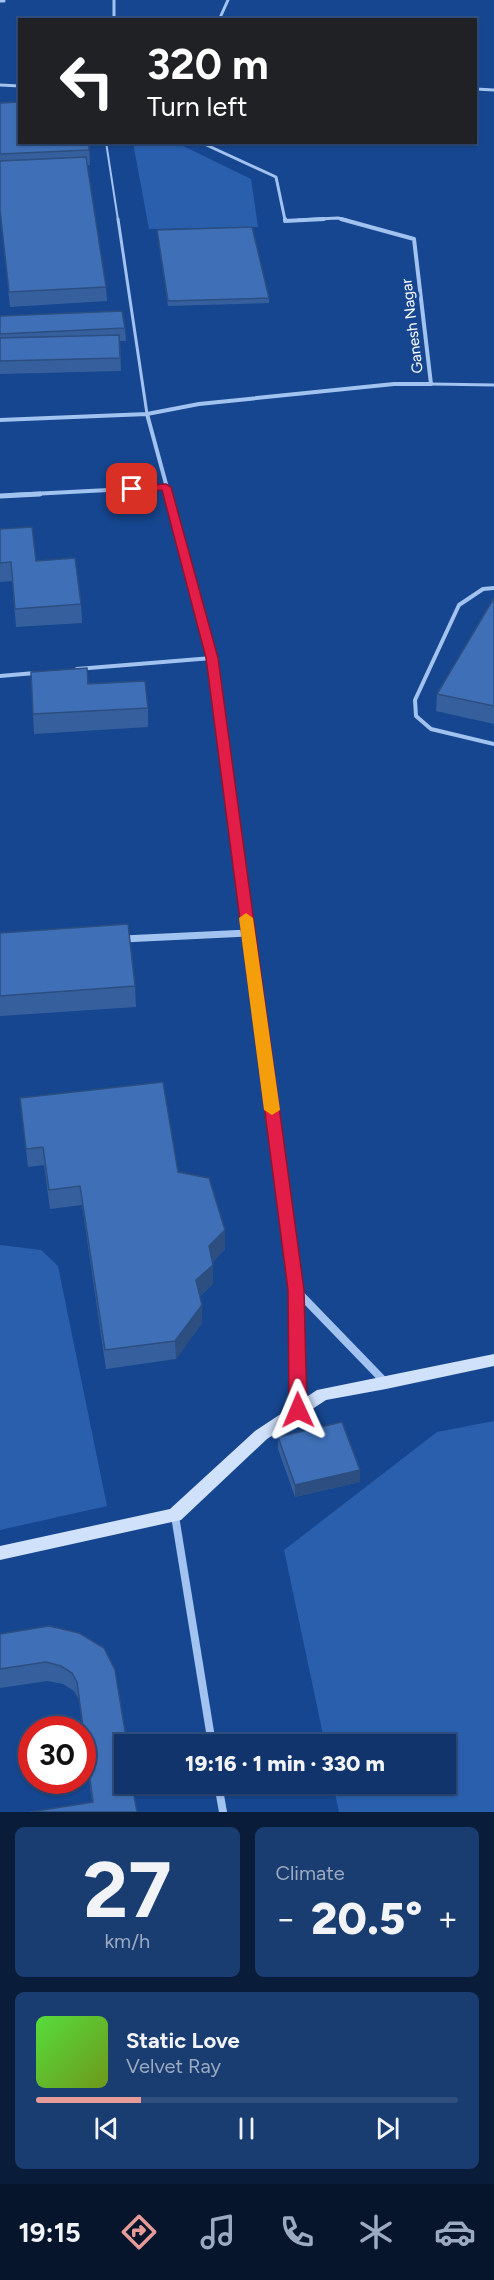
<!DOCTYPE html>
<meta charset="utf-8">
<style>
:root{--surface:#10346b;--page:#193c71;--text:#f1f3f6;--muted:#9caac1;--line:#304f7e;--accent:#e69b98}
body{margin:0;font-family:Figtree,sans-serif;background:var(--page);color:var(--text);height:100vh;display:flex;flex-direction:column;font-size:22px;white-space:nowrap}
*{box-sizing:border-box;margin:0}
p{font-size:20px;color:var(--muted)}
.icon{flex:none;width:33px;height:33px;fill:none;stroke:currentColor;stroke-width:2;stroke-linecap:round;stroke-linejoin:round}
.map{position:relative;height:1812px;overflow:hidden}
.panel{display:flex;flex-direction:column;gap:15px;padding:15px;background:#091d3b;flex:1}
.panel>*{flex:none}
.guide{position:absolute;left:18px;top:18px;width:459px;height:126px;border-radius:0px;box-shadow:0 2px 4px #0004,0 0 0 2px var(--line);background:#202124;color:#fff;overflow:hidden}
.speed{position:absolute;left:18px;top:1716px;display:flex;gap:12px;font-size:30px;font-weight:700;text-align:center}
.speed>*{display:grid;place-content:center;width:78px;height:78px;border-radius:50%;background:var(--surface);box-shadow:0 2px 4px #0004,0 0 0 2px var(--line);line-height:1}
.speed .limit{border:9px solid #d22;background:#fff;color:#111}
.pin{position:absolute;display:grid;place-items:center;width:51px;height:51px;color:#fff;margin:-26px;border-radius:12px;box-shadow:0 3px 9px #0006}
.me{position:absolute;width:66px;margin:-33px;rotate:359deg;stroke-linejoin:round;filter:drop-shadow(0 0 4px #0008)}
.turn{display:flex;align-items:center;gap:21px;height:126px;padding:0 30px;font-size:27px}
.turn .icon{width:78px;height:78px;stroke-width:2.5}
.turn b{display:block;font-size:42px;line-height:51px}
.big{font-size:45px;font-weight:800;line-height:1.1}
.panel .tile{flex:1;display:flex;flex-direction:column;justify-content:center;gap:9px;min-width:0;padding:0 21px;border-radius:9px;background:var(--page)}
.panel .dial{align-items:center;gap:0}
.dial b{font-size:78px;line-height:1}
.song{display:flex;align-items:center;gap:18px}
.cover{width:72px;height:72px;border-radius:9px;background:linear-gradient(135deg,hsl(110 70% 55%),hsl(80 70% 35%))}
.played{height:6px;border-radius:3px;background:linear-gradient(90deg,var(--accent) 25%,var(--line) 25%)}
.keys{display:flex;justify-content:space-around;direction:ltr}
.heat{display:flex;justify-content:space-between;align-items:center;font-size:33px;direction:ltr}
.panel .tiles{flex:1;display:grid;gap:15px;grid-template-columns:1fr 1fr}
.tile:last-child{grid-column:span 2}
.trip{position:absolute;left:114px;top:1734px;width:342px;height:60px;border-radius:0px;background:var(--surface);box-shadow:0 2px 4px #0004,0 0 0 2px var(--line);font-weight:800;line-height:60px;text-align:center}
.tabs{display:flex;height:96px;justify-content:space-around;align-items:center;background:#06152b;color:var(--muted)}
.tabs .icon{width:42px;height:42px}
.tabs .on{color:var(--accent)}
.tabs b{font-size:27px;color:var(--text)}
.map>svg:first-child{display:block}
</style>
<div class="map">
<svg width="494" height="1812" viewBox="0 0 494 1812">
<rect width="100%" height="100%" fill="#16468f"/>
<path fill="#295fad" d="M133 143H177L251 179 258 227 149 229Z
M0 1245 41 1250 58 1266 107 1506 0 1530Z
M494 1421V1812H339L333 1784H446V1744H325L284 1550 437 1432Z"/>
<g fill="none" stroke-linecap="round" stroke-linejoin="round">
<path stroke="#a2c2f0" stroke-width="2" d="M106 142 118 220"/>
<path stroke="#a2c2f0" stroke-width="3" d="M118 219 147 414
M431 384 494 385"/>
<path stroke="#a2c2f0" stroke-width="4" d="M494 588 483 589 459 605 415 700 416 716 431 729 494 744
M77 669 212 658
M0 676 35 673"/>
<path stroke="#a2c2f0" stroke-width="3" d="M114 0V20
M0 1H4
M219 20 228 0
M0 85 20 86
M476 89 494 90
M200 142 276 177 285 220
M298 220 338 218 346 220"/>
<path stroke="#a2c2f0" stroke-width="4" d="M285 219V221L324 219
M147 414 169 495
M0 420 147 414 199 404 394 384H431L414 239 341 219
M12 495 166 487"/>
<path stroke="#a2c2f0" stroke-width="5" d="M168 494 212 658 236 840
M0 496 40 494"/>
<path stroke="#a2c2f0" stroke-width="7" d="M236 838 294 1272
M123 939 248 933"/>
<path stroke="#a2c2f0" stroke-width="8" d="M293 1270 298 1410
M296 1290 385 1382
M175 1516 212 1744
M218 1784 223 1812"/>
<path fill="#d0e1fb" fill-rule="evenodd" d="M494 1354V1366L386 1389 326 1400 267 1439 181 1520 0 1560V1546L170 1509 255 1431 317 1390Z"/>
</g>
<path fill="#36609d" d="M0 103 20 142H89L90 165 87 166 106 287 107 301 10 307 0 214Z
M157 230 269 298V303L168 306Z
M0 316 125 328 126 341H120L121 371 0 374Z
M0 529 36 561 81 604 82 623 16 627 12 581 0 582Z
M494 598V724L436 711 437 694Z
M148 708V727L34 734 33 714Z
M0 933 135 986 136 1007 0 1016Z
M20 1098 178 1172 225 1249 213 1262V1284L200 1296 202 1305V1323L176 1359 106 1369 82 1205 50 1209 44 1165 28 1167Z
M278 1437 360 1482 295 1497 278 1449Z
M49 1626 127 1744 92 1802 79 1700 74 1691 63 1684 47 1681 0 1688V1634Z"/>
<path fill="#2c4e80" d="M225 1230V1249L210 1265 209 1246Z
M213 1265V1284L197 1298 196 1280Z
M202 1305V1323L176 1359 175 1341Z
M360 1470V1482L295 1497V1485Z"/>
<path fill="#3f70b7" stroke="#2c4e80" stroke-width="1.5" d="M20 102V142H89V150L0 154V103Z
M86 157 106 287 9 292 0 210V161Z
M252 227 269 298 168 301 157 230Z
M122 311 125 328 0 334V316Z
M119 335 120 358 0 361V338Z
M32 527 36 561 75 558 81 604 15 609 11 562 0 563V529Z
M494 598V706L437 694Z
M87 668 88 684 145 681 148 708 33 714 31 672Z
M128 924 135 986 0 996V933Z
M163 1082 178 1172 209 1178 225 1230 209 1246 213 1265 196 1280 202 1305 175 1341 105 1350 80 1186 49 1190 43 1147 26 1149 20 1098Z
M342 1422 360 1470 295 1485 278 1437Z
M49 1626 79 1633 104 1648 115 1670 127 1744H124V1784H132L137 1812H30L93 1802 77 1682 72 1673 61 1666 46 1662 0 1669V1634Z"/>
<path fill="#e11d48" stroke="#92132f" stroke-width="1.5" d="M166 484 171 487 218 658 304 1290 307 1410 304 1415H292L289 1410 288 1290 206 658 162 490 132 492 126 489 132 486Z"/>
<path fill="#f59e0b" d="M246 913 253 918 280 1110 272 1115 264 1110 239 918Z"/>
<g text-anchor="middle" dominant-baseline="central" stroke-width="6" stroke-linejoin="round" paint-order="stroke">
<g font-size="15" fill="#fff" stroke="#16468f">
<text transform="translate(412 326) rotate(-97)">Ganesh Nagar</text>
</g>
</g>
</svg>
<div class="speed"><div class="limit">30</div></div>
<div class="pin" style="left:132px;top:489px;background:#d93025"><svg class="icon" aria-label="arrive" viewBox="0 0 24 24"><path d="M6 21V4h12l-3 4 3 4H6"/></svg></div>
<svg class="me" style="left:298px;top:1410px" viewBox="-20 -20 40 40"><path d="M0-17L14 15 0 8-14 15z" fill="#e11d48" stroke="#fff" stroke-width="4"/></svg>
<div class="trip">19:16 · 1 min · 330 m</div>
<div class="guide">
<div class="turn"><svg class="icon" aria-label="left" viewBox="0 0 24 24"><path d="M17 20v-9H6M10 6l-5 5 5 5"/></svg><div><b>320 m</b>Turn left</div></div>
</div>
</div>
<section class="panel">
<div class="tiles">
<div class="tile dial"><b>27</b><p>km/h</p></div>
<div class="tile"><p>Climate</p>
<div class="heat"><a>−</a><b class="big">20.5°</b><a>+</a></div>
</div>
<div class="tile">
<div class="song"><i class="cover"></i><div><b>Static Love</b><p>Velvet Ray</p></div></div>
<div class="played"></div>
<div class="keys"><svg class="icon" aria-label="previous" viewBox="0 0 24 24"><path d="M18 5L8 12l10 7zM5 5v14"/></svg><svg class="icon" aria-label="pause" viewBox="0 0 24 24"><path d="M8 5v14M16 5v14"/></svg><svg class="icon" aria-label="next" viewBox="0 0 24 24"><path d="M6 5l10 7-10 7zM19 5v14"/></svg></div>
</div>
</div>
</section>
<nav class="tabs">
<b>19:15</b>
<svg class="icon on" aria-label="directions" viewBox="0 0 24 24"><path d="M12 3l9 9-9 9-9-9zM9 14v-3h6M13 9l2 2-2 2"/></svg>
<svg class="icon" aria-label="music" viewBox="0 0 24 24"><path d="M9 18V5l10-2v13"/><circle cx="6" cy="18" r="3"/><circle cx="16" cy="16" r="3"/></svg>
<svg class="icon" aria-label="phone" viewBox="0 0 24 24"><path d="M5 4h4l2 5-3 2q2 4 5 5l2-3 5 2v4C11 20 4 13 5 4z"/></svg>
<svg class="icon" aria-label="climate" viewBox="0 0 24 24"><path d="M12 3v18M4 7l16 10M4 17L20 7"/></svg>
<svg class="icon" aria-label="car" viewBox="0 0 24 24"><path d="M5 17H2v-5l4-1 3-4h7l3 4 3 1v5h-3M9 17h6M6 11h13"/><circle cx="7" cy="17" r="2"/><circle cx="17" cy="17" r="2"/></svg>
</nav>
